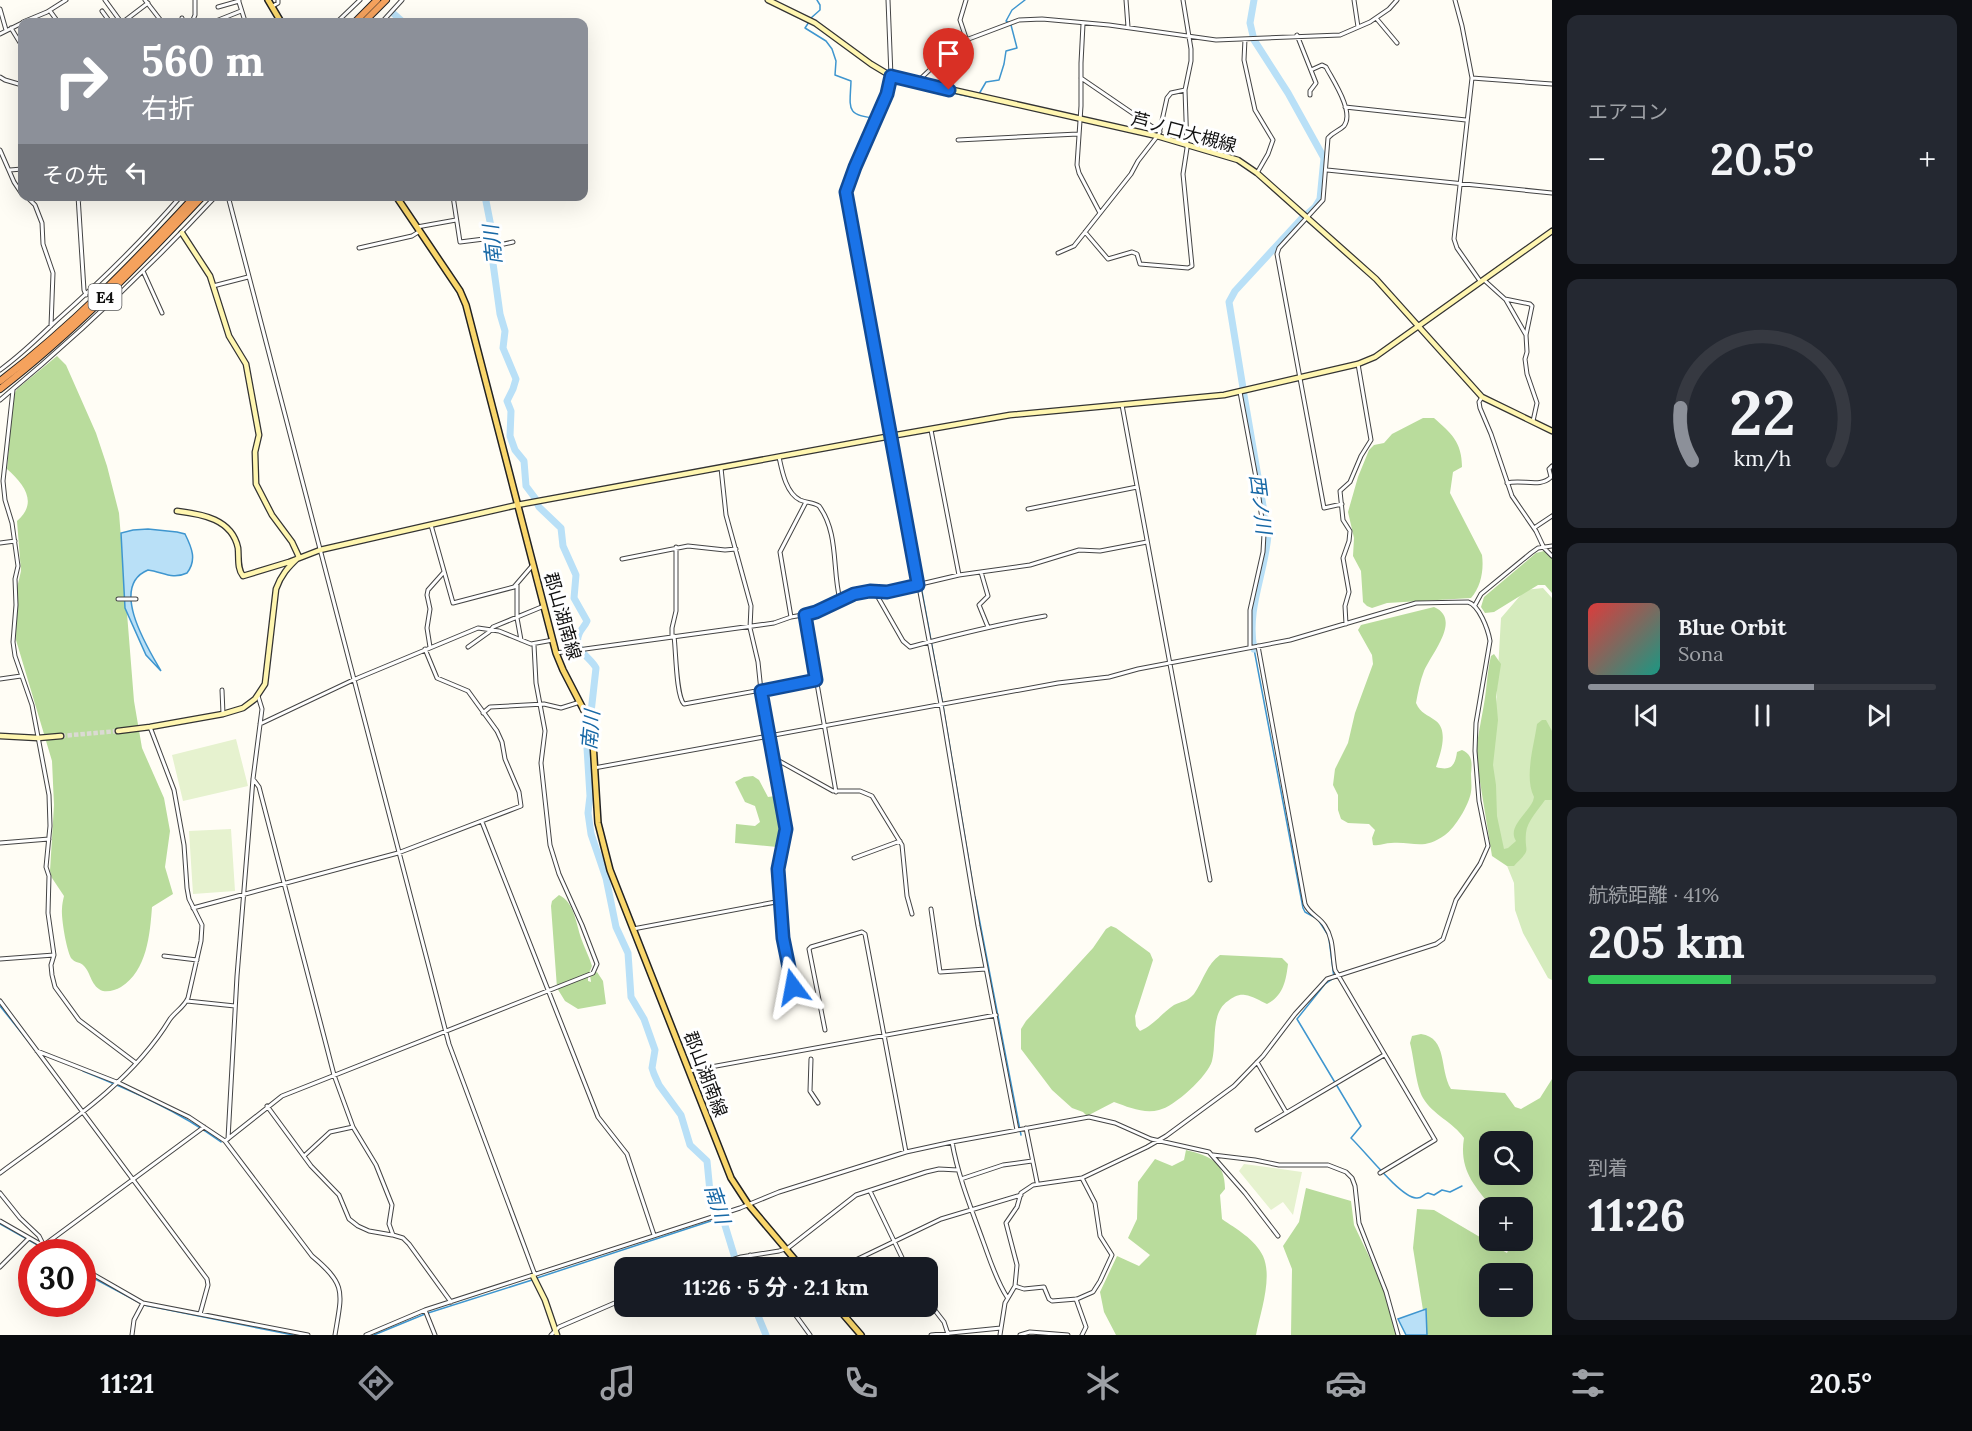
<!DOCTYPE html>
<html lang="ja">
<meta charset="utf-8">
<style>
:root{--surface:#171b24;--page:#242831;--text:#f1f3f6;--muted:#9ea1a6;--line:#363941;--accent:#8c9099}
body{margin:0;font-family:Lora,"Noto Sans JP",serif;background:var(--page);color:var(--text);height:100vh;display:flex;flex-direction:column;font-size:22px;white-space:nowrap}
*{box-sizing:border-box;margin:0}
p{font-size:20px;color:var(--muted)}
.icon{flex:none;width:33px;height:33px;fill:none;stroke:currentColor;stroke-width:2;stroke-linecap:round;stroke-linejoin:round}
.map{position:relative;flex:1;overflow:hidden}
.drawer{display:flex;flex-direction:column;gap:15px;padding:15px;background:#0d0f14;width:420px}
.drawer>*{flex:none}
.guide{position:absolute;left:18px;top:18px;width:570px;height:183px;border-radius:12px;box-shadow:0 6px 24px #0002;background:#8c9099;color:#fff;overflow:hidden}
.fabs{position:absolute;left:1479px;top:1131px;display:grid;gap:12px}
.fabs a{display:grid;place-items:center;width:54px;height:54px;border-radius:12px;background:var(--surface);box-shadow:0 6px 24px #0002;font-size:30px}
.speed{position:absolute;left:18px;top:1239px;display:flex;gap:12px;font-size:30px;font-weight:700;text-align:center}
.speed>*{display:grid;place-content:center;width:78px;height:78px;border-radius:50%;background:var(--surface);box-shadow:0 6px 24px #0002;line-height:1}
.speed .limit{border:9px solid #d22;background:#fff;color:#111}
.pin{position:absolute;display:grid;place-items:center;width:51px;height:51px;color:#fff;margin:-62px -26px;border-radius:50% 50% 50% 0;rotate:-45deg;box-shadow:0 0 6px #0007}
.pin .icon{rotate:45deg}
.me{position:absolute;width:66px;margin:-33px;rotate:347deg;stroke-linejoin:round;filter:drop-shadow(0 0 4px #0008)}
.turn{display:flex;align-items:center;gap:21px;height:126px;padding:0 24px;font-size:27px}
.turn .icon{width:78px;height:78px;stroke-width:2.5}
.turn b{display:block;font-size:42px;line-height:51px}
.then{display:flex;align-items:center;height:57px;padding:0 24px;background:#0003;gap:12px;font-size:22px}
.big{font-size:45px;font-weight:700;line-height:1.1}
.drawer .card{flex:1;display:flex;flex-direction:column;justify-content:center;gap:9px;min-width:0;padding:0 21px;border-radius:12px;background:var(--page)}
.drawer .dial{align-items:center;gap:0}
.dial svg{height:156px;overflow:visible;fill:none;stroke:var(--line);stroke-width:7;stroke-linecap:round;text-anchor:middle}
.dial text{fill:var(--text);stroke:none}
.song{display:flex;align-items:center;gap:18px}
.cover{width:72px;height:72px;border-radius:9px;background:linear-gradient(135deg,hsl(0 70% 55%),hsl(170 70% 35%))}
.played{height:6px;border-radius:3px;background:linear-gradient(90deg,var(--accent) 65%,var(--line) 65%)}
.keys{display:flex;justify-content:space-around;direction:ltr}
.heat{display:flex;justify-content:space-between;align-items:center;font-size:33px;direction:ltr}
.charge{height:9px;border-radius:4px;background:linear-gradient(90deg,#34c759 41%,var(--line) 0)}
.trip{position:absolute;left:614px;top:1257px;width:324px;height:60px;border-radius:12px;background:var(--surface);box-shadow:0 6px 24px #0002;font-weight:700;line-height:60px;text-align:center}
.tab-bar{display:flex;height:96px;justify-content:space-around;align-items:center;background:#090b0e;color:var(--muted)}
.tab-bar .icon{width:42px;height:42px}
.tab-bar .current{color:var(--accent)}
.tab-bar b{font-size:27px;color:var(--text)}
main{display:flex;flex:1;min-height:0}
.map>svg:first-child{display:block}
</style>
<main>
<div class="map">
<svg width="1552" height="1335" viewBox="0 0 1552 1335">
<rect width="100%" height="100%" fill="#fffdf5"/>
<path fill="#d5ebbd" d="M1543 588 1552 598V980L1548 978 1523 933 1515 910 1514 883 1499 846 1490 810 1501 618 1525 590Z"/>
<path fill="#b9dc9c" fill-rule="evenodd" d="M57 356 66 365 96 433 107 466 119 513 134 701 142 748 164 798 170 831 165 867 173 894 152 907C150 934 147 971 121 987 116 990 109 992 103 991 91 987 91 973 84 966 81 962 75 963 72 959 67 954 61 918 62 909 62 905 63 900 64 896L52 878 50 871 54 805 52 761 16 640 17 588 21 571 17 521C38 503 25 485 7 469L13 397 17 389Z
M1423 418H1434C1451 433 1462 442 1462 467L1453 472 1450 493 1482 555C1484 570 1481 587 1471 598L1387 603 1372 608 1367 606 1363 602 1361 571 1353 556 1354 538 1348 512 1358 477 1369 450 1374 445 1384 443 1392 434Z
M1544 551 1552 557V593L1545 585H1538L1494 612 1485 613 1481 607 1484 597 1536 553Z
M1434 607C1462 619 1432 653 1424 671 1420 681 1418 692 1416 703 1421 714 1427 714 1436 721 1449 731 1440 755 1436 767 1450 771 1455 767 1457 752L1462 750C1473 755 1472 763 1471 774 1471 780 1472 786 1471 792 1469 805 1455 828 1445 835 1423 851 1413 841 1391 843 1385 843 1381 846 1373 845L1372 838 1375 830 1369 824 1348 823 1341 819 1338 810V795L1333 785 1335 769 1348 743 1355 713 1373 664 1372 655 1358 630 1361 625Z
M1494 654 1501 664 1496 697 1498 720 1493 765 1496 785 1497 816 1504 849 1508 848 1516 841C1507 827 1527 814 1533 801L1534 797C1524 777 1534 746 1537 724L1542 720H1546L1552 731V800H1545C1539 809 1527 821 1526 833 1524 854 1533 847 1514 866H1507L1492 856 1476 757C1477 739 1481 722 1484 704 1487 688 1487 672 1491 656Z
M753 776 759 780 768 797 775 796C781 809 789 837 777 847L735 843 736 824 755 826 760 822 755 806 745 802 735 782 744 777Z
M559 895C574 902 576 923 581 938 584 947 589 956 592 966L588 976V981L591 982 590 975 597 972 603 981 606 1004 578 1009 565 1001 557 988 551 906 552 901Z
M1111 926 1116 928 1150 953 1153 960 1135 1016 1136 1026 1140 1031C1154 1025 1162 1013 1174 1005 1182 1001 1187 1002 1194 994 1203 981 1207 964 1220 955L1282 958 1288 964C1286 981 1283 996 1267 1004 1260 1001 1253 996 1245 995 1239 994 1233 997 1228 1001 1210 1013 1217 1042 1212 1061 1208 1076 1174 1107 1159 1110 1144 1114 1128 1107 1114 1102L1087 1116 1083 1112 1072 1108 1052 1090 1021 1049V1029L1026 1021 1093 948 1106 929Z
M1421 1034C1448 1038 1439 1069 1451 1089L1505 1093 1515 1107 1521 1109 1540 1098 1552 1079V1335H1427L1413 1248 1417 1209 1434 1210 1507 1253 1512 1241 1522 1240V1208L1492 1207C1473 1185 1459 1168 1464 1138 1453 1122 1433 1115 1423 1098 1416 1086 1414 1058 1410 1043L1412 1036ZM1490 1142H1522V1174H1490ZM1490 1274H1522V1306H1490Z
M1186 1150C1210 1156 1225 1162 1225 1189L1220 1195 1222 1219C1236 1229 1255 1239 1263 1256 1273 1278 1260 1313 1256 1335H1116L1104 1312 1100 1292 1117 1256 1139 1266 1150 1255 1128 1238 1137 1219 1138 1182 1155 1159 1172 1166 1184 1160Z
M1306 1188 1351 1201 1354 1225 1378 1275 1400 1335H1291L1292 1269 1283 1246 1299 1222Z"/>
<path fill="#e6f2cf" d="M236 739 248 786 183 801 172 755Z
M231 829 235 891 193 894 189 831Z
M1244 1164 1302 1172 1293 1215 1283 1202 1271 1210 1239 1171Z"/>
<path fill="#b9e0f7" stroke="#3f96cf" stroke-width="1.5" d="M148 529 177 532 185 534C192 548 197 560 187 573 172 580 163 572 148 570 109 586 147 647 161 671L146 655 125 608 121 533 133 530Z
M1426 1309 1427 1335H1406L1398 1319Z"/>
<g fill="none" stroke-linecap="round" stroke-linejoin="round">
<path stroke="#3f96cf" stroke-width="1.5" d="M811 18 820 10V5L817 0
M809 22 805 28 826 41 832 49 836 61 835 75 851 81C850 108 845 116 876 118
M1008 22 1006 21 1012 10 1025 0
M979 94 986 82 999 80 1004 64 1006 51 1017 48 1011 25
M854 173 889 98 893 83 896 81 976 98
M848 188 943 706 972 880
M1254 649 1303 908 1305 912 1316 918
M975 897 1021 1135
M1319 921 1328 935
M1329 939 1334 978 1325 984 1297 1019 1361 1126 1351 1138C1364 1150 1400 1197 1416 1198 1422 1199 1423 1194 1428 1193L1434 1195 1442 1190 1450 1192 1462 1186
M0 1006 37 1052
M83 1071C130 1090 179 1111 221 1142
M0 1224 50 1252
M82 1272 144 1305 293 1335
M537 1278 723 1217
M374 1335 425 1314 532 1280"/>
<path stroke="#b9e0f7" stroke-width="7" d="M1254 0 1250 23 1254 40 1288 93 1324 158 1320 199 1315 207 1306 215
M394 14 403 22
M485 196 494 242 492 256 500 314 505 331 503 348 516 379 513 389 507 401 511 411 510 436 515 450 524 461 526 486 535 498 539 507 561 528 563 546 576 575 574 598 587 621C585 626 581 629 579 634 572 650 591 657 596 668L587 748 590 796 588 813 591 834 606 878 616 927 628 953 631 997 644 1019 655 1050 652 1068 654 1074 659 1085 681 1115 690 1145 707 1161 710 1192 720 1209 738 1268
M1243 388 1229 302 1235 291 1303 217
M1244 395 1268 535C1265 573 1246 610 1254 649
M754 1306 766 1335"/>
<path stroke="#dbdad3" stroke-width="4.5" stroke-dasharray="4.5 2" stroke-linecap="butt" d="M61 736 118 731"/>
<g stroke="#444" stroke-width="5">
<path id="street" d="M105 0 121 22
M145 0 162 22
M888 0 891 76 888 91 847 186 846 198 941 704 978 926 1017 1130
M1126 0 1128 27
M1354 0 1358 27
M1455 0 1462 26 1472 78 1454 239 1457 248 1480 281
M239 2 244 18
M273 6 278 3V0
M218 7 239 1
M0 9 6 30
M50 11 58 22
M102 11 110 22
M182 18 183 22
M1376 18 1397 43
M90 21 91 22
M216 21 241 11
M23 22 47 12 66 0
M123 22 148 3
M192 22 195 15V0
M337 22 360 0
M382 22 402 0
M1083 24 1081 63V106L1077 165 1079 173 1100 213
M11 28 22 46
M0 34 22 23
M1297 35 1316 83 1310 91V95
M966 38 960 20 966 0
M1245 39 1244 60 1255 110 1273 140 1268 154 1257 173
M1311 70 1322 65 1326 67C1332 79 1355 112 1344 126 1339 131 1333 132 1328 138L1323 200 1279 248 1277 254 1324 508 1342 504
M0 77 5 80 22 85
M1081 78 1160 132
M1472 78 1552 84
M917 82 958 43 1019 20 1042 19 1109 25 1216 40 1340 35 1370 22 1389 9 1397 0
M1345 107 1466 120
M958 140 1078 134
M0 150 14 182 22 194
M10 170 22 169
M1327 170 1552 193
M26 196 35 205 42 223 43 244 53 273 51 326
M78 196 84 290 86 295
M228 196 449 1044 535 1275
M453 196 460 242 484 239 495 246 513 242
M78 199 103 196
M417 227 456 220
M1085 232 1108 259 1132 252 1137 254 1140 264 1188 268 1192 266 1183 174 1187 148 1185 90 1191 61V49L1183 0
M359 248 412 236 420 231
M1058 253 1074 246 1131 174 1138 161 1159 134 1167 98 1171 93 1185 90
M143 271 162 313
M1484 280 1505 299 1530 304 1532 306 1526 335 1527 352 1525 359 1527 374 1537 403 1533 421
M213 286 248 277
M1506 300 1526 335
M0 370C21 355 38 338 56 321 100 282 142 241 181 196
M13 390 3 481 5 500 12 523 18 566 15 579 16 605 13 642 15 656 32 705 49 795 50 826 46 867 49 876 48 913 54 955 51 965 52 975 55 987 79 1020 136 1063
M1240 392 1257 483 1264 534 1263 552 1250 610V647
M1482 397 1479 402 1480 408 1491 434 1512 496 1536 531 1544 548 1552 556
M0 400C76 337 148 269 216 196
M1122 405 1210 880
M931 430 959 575
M779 457C782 471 786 493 800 500 807 503 813 502 819 506 839 533 832 569 840 600
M721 468 726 515 751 606 750 628 758 662 761 691 784 818C787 836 779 851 778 868 777 889 786 994 804 1000L817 994
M1507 483C1522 479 1541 488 1551 477L1549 469 1552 466
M1028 509 1137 487
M431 525 453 603 514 587 532 566
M1534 528 1552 516
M0 543 15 541
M622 559 688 546 725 550 736 549
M981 572 988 596 979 605 988 627
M517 585V618L521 640
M875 592 903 641 910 647C955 635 999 624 1045 616
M118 599H136
M1475 605 1481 594 1531 553 1538 548 1552 546
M805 615 836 792
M791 617 780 552 806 502
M1346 624 1345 606 1349 592 1343 558 1349 541 1350 531 1343 520 1340 491 1350 482 1361 456 1371 440 1358 364
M674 636C676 651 676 696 684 704L816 680
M672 637V628L676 611V547
M1258 646 1305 904C1309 914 1320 917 1325 926 1334 939 1332 955 1335 970L1435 1140 1380 1173
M430 647 427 628 430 609 427 595 428 590 444 572
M468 647 489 632 493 627 544 606
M556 653 774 623 791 617 814 613 851 595 864 591 887 592 959 575 1030 565 1079 550 1100 551 1147 542
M0 679 21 676
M222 690 223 714
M483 713 490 707 544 704 561 708 580 702
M260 724 353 680 478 628 499 631 531 644 553 640
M772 757 833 791H860L872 796 902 845 907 896 912 914
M594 768 1058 683 1109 677 1138 669 1290 640 1416 603 1468 602C1479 605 1488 629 1490 641L1476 723 1475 751 1479 801 1488 846 1480 864 1456 900 1443 939 1436 944 1327 979 1295 1014 1263 1056 1234 1086 1166 1136 1147 1147 1082 1178 1033 1185 1021 1193 1017 1207 1006 1223 1017 1265 1015 1286 1005 1303 1000 1335
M253 779 259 787 334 1075 353 1127 376 1165 392 1205 389 1224 393 1235 403 1238 409 1244 451 1302
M482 822 598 1117 627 1154 654 1235
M0 843 49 839
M854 858 900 841
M193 908 398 853 521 806 519 792 505 759 502 742 497 731 468 691 437 678 425 649
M931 909 940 972 986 969
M633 929 781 901
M164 956 197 960
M0 959 54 955
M0 1001 207 1279 208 1285 200 1314
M187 1001 235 1006
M825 1030 809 949 811 947 862 932 865 934 906 1152
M37 1051 119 1083 189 1117 225 1141 312 1256C347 1285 342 1292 335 1335
M811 1059 810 1091 818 1103
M1257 1062 1286 1112
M689 1071 996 1015
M267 1106 311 1166 339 1195 349 1219 358 1226 369 1231 392 1235
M1026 1128 1037 1182
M1257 1130 1384 1055
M228 1139 237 976 253 779 262 709 258 696
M225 1141 282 1096 593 973 597 964 582 925 559 874 550 845 541 763 545 731 536 683 534 645
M952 1142C958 1176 971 1208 983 1241 990 1260 996 1280 1007 1297
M1213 1155 1255 1160 1279 1165H1328L1346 1172 1352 1178 1355 1186 1359 1223 1386 1292 1398 1335
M304 1156 330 1132 353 1127
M0 1173C61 1128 130 1085 170 1019 176 1011 184 1007 188 998L201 941 202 925 189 899 187 888 184 845 174 790 150 727
M961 1179 1003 1165 1032 1161
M870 1191 907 1268
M0 1193 20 1218 39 1236 44 1246
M0 1221 54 1252
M44 1245 204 1127
M750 1255 756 1268
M0 1267 28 1239
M82 1268 143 1303 308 1335
M707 1268 741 1257 779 1251 788 1248 856 1195 926 1172 939 1169 958 1170
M839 1268 941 1219 1021 1195
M1015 1286 1024 1289 1044 1287 1049 1299 1052 1301 1077 1299 1093 1292 1100 1281 1112 1255 1100 1236 1095 1203 1082 1178
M1076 1299 1086 1327 1082 1335
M927 1300 944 1322 948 1334
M789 1306 810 1335
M425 1310 435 1335
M132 1335 134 1320 143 1303
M366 1335 425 1310 740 1208 779 1192 906 1152 952 1142 1089 1117 1115 1123 1151 1139 1209 1152 1245 1193 1278 1236
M551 1335 559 1327 624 1299
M931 1335 1001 1328
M1020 1335 1030 1332 1068 1335"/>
</g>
<g stroke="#333" stroke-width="7">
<path id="secondary" d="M768 0 815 23 871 64 891 76 1157 136 1238 160 1257 173 1376 279 1482 397 1552 431
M177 511C202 514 232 519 238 548 239 558 237 569 243 576L289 562 320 550 517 505 891 436 1010 415 1224 395 1358 364 1375 357 1552 231
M118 731 150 727 223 714 243 708 255 699 265 684 276 589C281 575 288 567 299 557L292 542 272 515 256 484 255 452 259 435 246 364 229 336 210 276 182 233
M0 736 38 738 61 736
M533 1276 545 1300 557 1335"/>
</g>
<g stroke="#222" stroke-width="8">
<path id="primary" d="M268 0 281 22
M396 196 460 291 466 305 556 653 563 670 592 726 598 823 610 870 731 1178 748 1204 802 1268
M836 1306 861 1335"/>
</g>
<g stroke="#222" stroke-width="8">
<path id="highway" d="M355 22 377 0
M364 22 386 0
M0 381C71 327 134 262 195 196
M0 389C74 332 139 264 203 196"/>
</g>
<use href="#street" stroke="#fff" stroke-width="3"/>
<use href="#secondary" stroke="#fff6b0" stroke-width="4.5"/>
<use href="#primary" stroke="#f9d66b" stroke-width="5"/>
<use href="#highway" stroke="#f5a25d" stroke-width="6"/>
</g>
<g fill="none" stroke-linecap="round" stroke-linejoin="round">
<g stroke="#114b97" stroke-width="15">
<path id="route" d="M793 987 783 938 778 869 786 829 761 691 816 680 805 615 816 612 854 594 870 591 887 592 918 585 846 192 855 167 887 94 891 76 949 90"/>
</g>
<use href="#route" stroke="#1a73e8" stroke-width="10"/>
</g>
<g text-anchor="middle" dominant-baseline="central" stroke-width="6" stroke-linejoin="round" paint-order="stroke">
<rect fill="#fff" stroke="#585858" stroke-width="1.5" x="88.5" y="284" width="33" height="26" rx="4.5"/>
<g font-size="16" font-weight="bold" fill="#111">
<text x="105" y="297">E4</text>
</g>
<g font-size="18" fill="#111" stroke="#fff">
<text transform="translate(1184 132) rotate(15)">芦ノ口大槻線</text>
<text transform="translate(563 616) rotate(74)">郡山湖南線</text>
<text transform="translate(706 1074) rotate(69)">郡山湖南線</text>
</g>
<g font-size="20" font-style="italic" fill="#1768a6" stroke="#fff">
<text transform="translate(492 245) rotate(-96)">南川</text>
<text transform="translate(1261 504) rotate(83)">西ノ川</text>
<text transform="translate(590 730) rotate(-85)">南川</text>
<text transform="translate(718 1204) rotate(72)">南川</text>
</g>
</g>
</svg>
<div class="fabs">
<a><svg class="icon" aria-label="search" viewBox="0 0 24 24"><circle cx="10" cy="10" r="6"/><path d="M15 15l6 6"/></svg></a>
<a>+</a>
<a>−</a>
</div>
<div class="speed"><div class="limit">30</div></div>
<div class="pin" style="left:949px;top:90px;background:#d93025"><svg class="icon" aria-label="arrive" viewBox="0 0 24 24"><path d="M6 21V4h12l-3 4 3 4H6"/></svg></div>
<svg class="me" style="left:793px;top:987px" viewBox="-20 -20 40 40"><path d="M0-17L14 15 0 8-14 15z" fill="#1a73e8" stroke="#fff" stroke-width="4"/></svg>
<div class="trip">11:26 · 5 分 · 2.1 km</div>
<div class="guide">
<div class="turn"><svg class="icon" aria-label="right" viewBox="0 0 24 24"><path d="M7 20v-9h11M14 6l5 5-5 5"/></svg><div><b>560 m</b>右折</div></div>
<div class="then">その先<svg class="icon" aria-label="left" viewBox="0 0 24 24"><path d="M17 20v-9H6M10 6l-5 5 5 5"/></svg></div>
</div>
</div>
<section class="drawer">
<div class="card"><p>エアコン</p>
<div class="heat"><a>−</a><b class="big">20.5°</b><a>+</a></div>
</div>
<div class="card dial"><svg viewBox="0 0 100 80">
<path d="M14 69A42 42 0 1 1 86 69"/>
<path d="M14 69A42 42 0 0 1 8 42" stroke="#8c9099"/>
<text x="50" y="56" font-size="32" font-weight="700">22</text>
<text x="50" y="72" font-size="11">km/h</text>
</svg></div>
<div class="card">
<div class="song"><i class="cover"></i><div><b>Blue Orbit</b><p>Sona</p></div></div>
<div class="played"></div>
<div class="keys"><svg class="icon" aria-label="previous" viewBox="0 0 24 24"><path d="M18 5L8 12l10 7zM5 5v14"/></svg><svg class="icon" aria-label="pause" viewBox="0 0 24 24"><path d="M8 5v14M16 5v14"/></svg><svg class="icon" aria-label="next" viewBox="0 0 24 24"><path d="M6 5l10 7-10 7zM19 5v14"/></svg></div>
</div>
<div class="card"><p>航続距離 · 41%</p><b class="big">205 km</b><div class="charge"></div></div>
<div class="card"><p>到着</p><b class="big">11:26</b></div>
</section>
</main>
<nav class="tab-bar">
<b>11:21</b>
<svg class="icon current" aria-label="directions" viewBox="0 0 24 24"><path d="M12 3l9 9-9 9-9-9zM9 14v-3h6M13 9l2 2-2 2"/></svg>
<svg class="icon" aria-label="music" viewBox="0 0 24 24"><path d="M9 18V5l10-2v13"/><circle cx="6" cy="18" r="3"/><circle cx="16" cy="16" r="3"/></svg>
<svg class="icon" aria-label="phone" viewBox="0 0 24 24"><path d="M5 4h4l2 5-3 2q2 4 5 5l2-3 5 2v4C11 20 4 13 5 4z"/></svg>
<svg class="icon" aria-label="climate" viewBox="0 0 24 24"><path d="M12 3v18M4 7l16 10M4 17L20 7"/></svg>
<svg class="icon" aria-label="car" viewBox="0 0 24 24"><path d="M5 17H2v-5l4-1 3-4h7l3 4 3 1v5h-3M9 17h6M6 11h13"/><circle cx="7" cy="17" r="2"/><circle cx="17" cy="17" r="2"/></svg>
<svg class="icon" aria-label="filters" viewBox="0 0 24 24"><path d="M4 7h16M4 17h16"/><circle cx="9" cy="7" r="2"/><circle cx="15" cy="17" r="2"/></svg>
<b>20.5°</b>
</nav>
